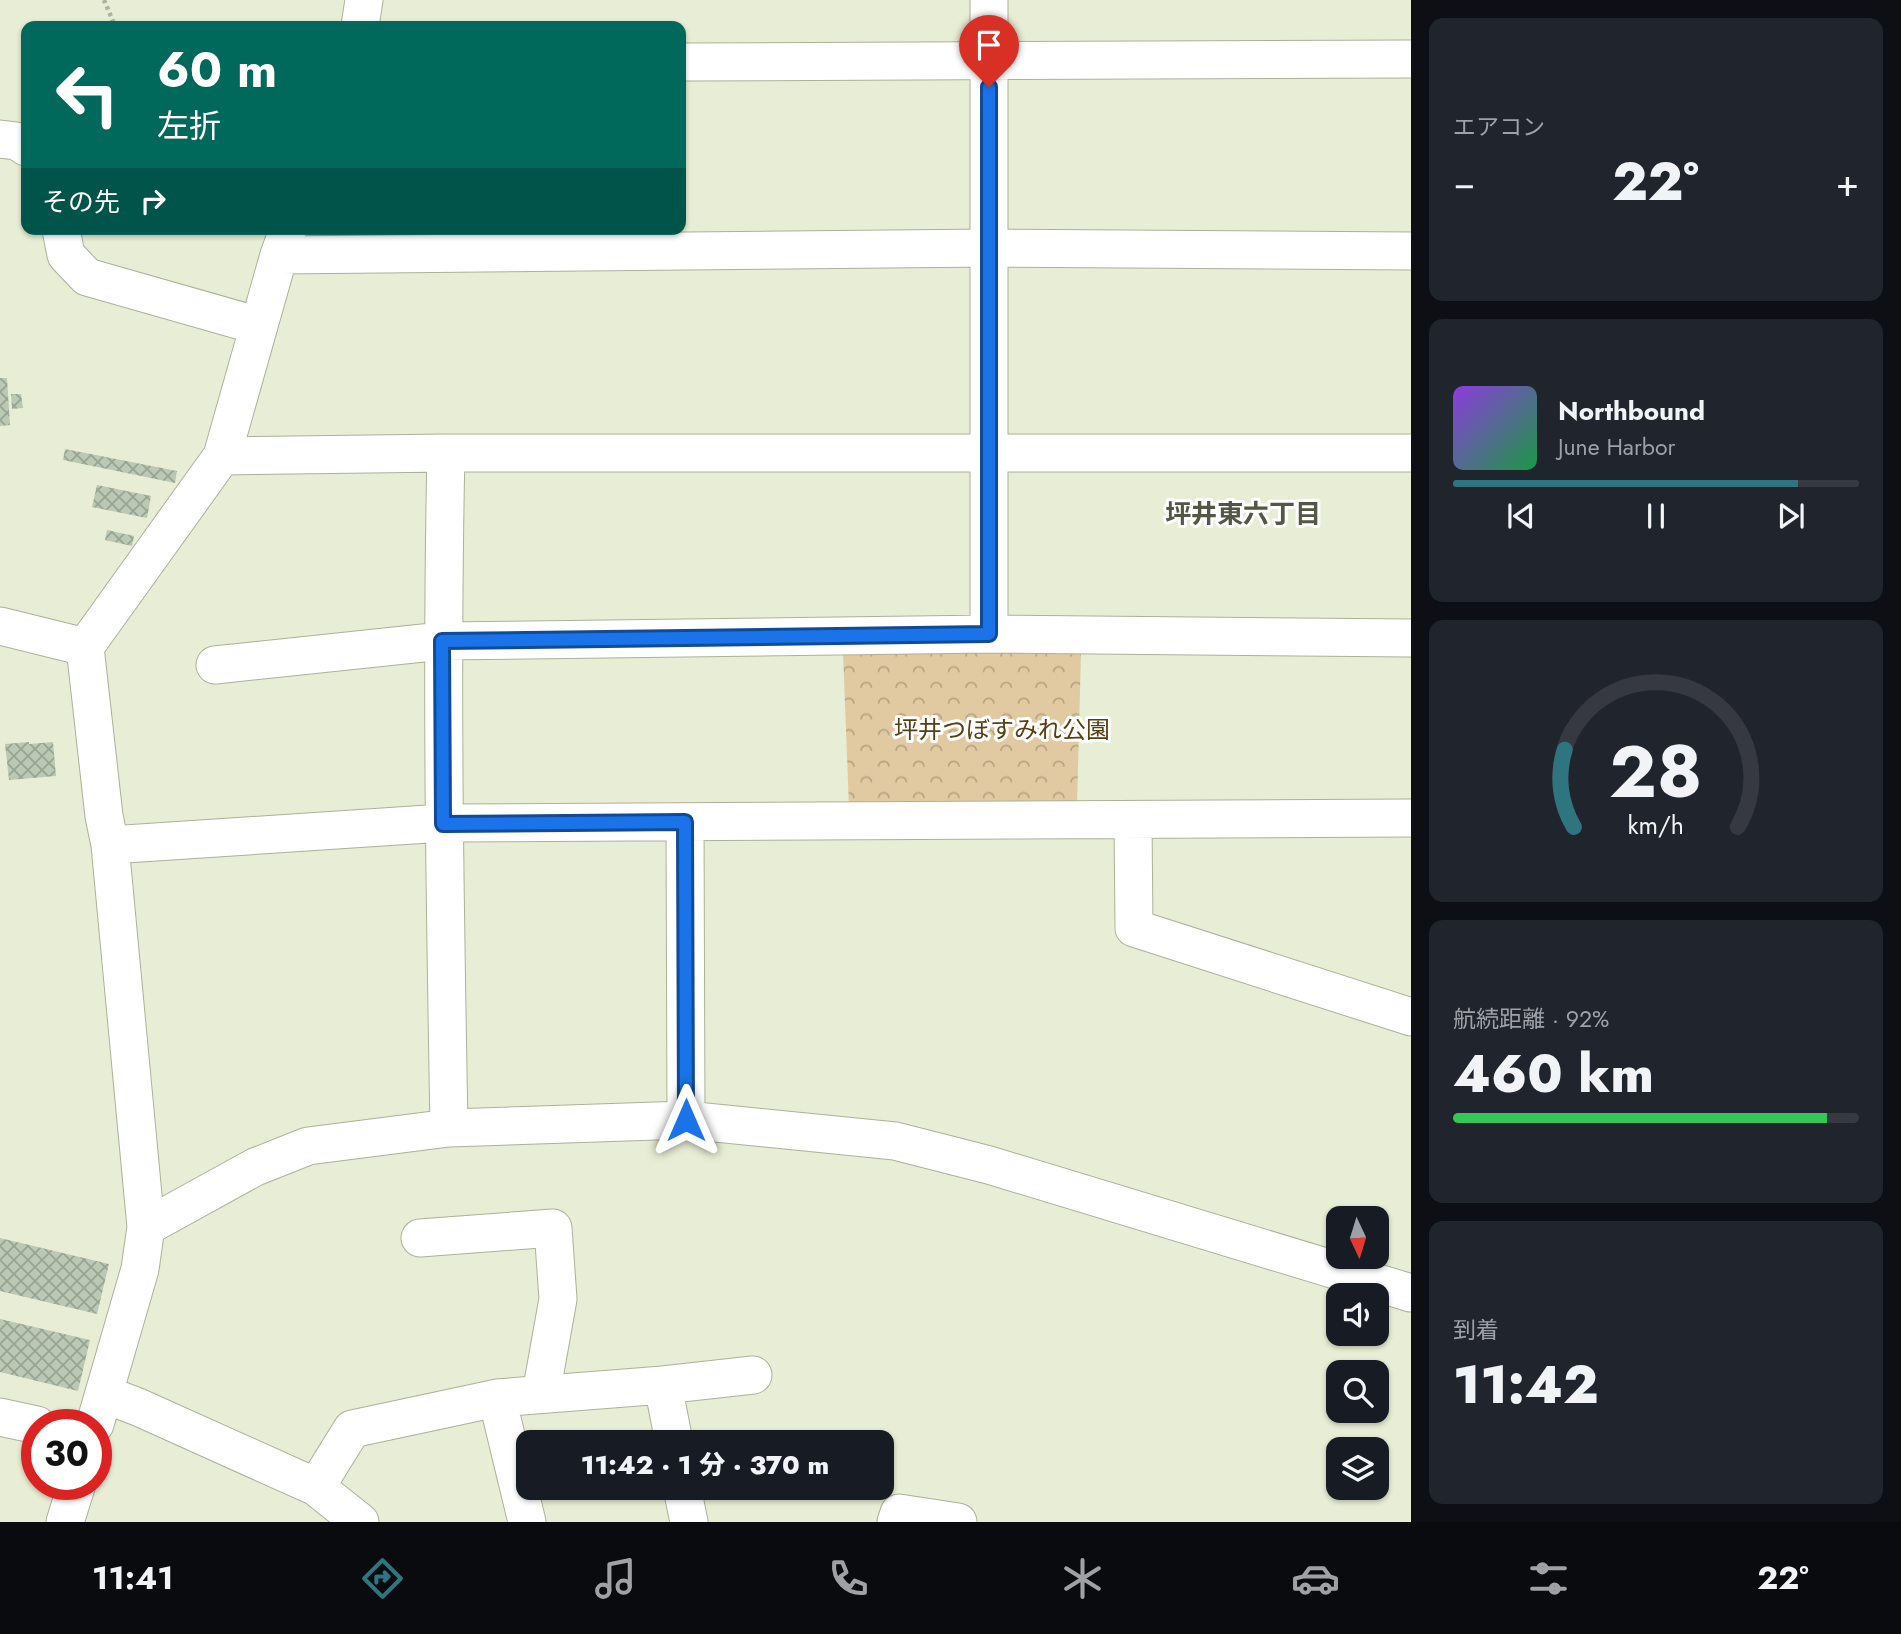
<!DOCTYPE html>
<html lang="ja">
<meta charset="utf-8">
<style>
:root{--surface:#171b24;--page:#20242c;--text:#f1f3f6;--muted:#9ea1a6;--line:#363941;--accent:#2e7580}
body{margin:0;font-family:Jost,"Noto Sans JP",sans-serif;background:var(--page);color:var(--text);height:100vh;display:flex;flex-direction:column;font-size:26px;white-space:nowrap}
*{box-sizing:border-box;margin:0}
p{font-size:23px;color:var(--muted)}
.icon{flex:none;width:38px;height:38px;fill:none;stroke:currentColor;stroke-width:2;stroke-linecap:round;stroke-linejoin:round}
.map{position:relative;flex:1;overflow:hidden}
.sheet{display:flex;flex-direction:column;gap:18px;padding:18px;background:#0d0f14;width:490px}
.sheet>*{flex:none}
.banner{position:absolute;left:21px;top:21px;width:665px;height:214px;border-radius:14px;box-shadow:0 2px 5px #0004;background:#00695c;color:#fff;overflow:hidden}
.needle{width:46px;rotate:176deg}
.controls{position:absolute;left:1326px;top:1206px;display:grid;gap:14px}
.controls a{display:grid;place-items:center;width:63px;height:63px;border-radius:14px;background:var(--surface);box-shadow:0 2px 5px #0004;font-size:35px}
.speed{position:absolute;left:21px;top:1409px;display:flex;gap:14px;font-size:35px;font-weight:700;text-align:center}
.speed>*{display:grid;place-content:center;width:91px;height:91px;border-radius:50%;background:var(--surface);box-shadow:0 2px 5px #0004;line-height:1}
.speed .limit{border:10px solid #d22;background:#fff;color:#111}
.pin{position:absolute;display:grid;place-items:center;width:60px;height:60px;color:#fff;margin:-72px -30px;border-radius:50% 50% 50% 0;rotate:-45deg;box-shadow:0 0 7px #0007}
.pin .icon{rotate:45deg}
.me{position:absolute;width:77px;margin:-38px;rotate:0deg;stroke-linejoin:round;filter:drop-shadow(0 0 5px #0008)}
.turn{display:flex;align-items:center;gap:24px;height:147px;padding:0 21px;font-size:32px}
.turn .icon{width:91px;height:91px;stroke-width:2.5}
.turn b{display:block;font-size:49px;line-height:60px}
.then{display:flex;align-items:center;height:66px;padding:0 21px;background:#0003;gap:14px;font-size:26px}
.big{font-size:52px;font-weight:800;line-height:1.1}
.sheet .card{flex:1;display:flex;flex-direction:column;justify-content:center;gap:10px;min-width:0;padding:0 24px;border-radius:14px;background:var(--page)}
.sheet .dial{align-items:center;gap:0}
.dial svg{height:182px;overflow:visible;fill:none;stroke:var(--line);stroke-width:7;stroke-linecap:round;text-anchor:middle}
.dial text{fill:var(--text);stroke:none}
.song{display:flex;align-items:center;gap:21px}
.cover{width:84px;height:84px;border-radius:10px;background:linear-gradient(135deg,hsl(270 70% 55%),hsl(140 70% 35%))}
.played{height:7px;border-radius:4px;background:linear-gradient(90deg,var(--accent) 85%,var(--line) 85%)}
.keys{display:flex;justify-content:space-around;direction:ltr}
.heat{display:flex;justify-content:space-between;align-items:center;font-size:38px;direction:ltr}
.charge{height:10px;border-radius:5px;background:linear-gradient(90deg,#34c759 92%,var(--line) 0)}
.trip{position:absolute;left:516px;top:1430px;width:378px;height:70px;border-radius:14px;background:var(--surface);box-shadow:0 2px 5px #0004;font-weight:800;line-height:70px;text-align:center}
.dock{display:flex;height:112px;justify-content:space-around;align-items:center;background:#090b0e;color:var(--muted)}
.dock .icon{width:49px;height:49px}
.dock .selected{color:var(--accent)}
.dock b{font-size:32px;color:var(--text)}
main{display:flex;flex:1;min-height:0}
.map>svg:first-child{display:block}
</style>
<main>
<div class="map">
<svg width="1411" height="1522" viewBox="0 0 1411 1522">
<defs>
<pattern id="forest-crowns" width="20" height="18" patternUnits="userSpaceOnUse" patternTransform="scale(1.75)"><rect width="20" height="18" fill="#e1c9a2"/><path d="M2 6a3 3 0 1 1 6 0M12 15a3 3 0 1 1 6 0" fill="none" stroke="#b7a485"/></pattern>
<pattern id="building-cross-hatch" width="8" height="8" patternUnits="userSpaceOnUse" patternTransform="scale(1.75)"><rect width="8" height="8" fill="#bac8b4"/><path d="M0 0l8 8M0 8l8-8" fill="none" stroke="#98a493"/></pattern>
</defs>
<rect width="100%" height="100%" fill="#e8edd5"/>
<path fill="url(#forest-crowns)" d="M843 652H1081L1077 805 849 808Z"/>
<path fill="url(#building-cross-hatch)" d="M0 378H7L10 425 0 426Z
M11 394H21L23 408 12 409Z
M65 449 177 471 175 483 63 460Z
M97 485 151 496 147 518 92 507Z
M107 530 134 536 132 546 105 540Z
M29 742V744L53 742 56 776 9 780 5 744Z
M0 1238 109 1264 97 1314 0 1291Z
M0 1319 90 1340 78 1391 0 1372Z"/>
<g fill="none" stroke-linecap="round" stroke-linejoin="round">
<g stroke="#acb19a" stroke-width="39">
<path id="street" d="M360 26 364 0
M681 62 1411 59
M0 139 17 141 26 147
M61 229 66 255 87 277 259 326
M279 255 989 248 1411 251
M446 453C441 678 445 903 449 1128
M222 456 446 453H1411
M0 626 85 647 104 816 110 845 146 1227 140 1269 95 1424
M989 634V0
M85 647 222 456 279 255 287 233
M215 665 442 641 989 634 1411 638
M1133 820 1134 928 1411 1017
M685 822 686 1120
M110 845 443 823 1411 818
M146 1227 255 1167 308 1146 449 1128 686 1120 895 1141 989 1165 1411 1293
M420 1238 553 1228 558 1299 541 1394
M663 1385 674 1442
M104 1394 138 1407 316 1487 360 1522
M497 1398 527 1522
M0 1417 37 1425
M316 1487 352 1429 497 1398 663 1385 753 1375
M682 1488 689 1522
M65 1522 77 1484
M896 1522 899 1513 958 1522"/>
</g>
<path stroke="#aeb29f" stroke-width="4.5" stroke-dasharray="3.5 3.5" stroke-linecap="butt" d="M104 0 115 26"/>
<use href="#street" stroke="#fff" stroke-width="37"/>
</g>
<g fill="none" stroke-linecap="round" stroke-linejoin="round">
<g stroke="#114b97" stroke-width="18">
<path id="route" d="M686 1120 685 822 443 824 442 641 989 634V87"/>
</g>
<use href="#route" stroke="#1a73e8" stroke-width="12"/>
</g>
<g text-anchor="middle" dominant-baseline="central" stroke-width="6" stroke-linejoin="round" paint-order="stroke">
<g font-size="24" fill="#563f11" stroke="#fff">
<text x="1002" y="729">坪井つぼすみれ公園</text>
</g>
<g font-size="26" font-weight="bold" fill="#535743" stroke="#fff">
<text x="1243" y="514">坪井東六丁目</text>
</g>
</g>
</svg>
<div class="controls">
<a><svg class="needle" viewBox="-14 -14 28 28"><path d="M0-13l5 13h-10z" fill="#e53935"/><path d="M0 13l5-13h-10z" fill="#9ea1a6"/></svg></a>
<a><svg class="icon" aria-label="sound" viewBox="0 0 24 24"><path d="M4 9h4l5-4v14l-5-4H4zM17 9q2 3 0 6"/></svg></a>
<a><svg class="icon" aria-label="search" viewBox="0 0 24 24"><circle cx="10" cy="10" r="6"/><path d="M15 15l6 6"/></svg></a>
<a><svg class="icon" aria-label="layers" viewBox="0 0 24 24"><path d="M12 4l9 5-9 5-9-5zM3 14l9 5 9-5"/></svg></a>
</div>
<div class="speed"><div class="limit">30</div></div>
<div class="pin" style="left:989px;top:87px;background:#d93025"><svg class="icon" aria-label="arrive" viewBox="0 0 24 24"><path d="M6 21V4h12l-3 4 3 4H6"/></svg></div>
<svg class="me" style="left:686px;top:1120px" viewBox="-20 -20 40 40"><path d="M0-17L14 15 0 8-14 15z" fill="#1a73e8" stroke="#fff" stroke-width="4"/></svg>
<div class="trip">11:42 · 1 分 · 370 m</div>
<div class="banner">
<div class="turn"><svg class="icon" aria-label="left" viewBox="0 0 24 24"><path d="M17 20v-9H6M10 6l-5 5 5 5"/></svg><div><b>60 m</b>左折</div></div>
<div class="then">その先<svg class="icon" aria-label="right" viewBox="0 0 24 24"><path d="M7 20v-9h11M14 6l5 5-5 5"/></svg></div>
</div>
</div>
<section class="sheet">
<div class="card"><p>エアコン</p>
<div class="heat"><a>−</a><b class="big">22°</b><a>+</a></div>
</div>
<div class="card">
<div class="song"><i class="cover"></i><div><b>Northbound</b><p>June Harbor</p></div></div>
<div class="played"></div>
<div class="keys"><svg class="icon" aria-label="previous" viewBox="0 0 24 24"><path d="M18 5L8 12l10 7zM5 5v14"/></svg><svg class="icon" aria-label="pause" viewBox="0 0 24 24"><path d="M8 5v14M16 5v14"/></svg><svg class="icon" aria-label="next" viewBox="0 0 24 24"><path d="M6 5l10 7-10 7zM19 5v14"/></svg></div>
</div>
<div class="card dial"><svg viewBox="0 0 100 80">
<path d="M14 69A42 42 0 1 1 86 69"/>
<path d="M14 69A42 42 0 0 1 10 35" stroke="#2e7580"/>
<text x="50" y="56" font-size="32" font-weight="700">28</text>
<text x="50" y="72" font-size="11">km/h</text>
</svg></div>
<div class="card"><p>航続距離 · 92%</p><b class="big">460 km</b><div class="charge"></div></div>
<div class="card"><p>到着</p><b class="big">11:42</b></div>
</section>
</main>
<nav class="dock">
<b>11:41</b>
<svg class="icon selected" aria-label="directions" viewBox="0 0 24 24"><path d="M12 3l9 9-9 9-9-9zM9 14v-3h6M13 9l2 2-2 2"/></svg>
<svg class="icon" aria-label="music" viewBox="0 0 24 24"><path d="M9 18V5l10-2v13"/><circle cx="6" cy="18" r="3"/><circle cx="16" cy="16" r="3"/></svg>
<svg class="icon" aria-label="phone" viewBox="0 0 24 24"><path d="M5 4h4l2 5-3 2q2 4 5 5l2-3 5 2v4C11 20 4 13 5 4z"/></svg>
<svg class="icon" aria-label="climate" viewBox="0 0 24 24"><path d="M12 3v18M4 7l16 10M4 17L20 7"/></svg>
<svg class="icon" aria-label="car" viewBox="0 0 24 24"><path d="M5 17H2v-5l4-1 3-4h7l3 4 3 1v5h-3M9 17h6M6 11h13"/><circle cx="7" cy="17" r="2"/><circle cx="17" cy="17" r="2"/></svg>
<svg class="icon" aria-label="filters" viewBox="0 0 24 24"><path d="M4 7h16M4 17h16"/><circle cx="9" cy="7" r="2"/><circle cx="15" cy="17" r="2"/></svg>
<b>22°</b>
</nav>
